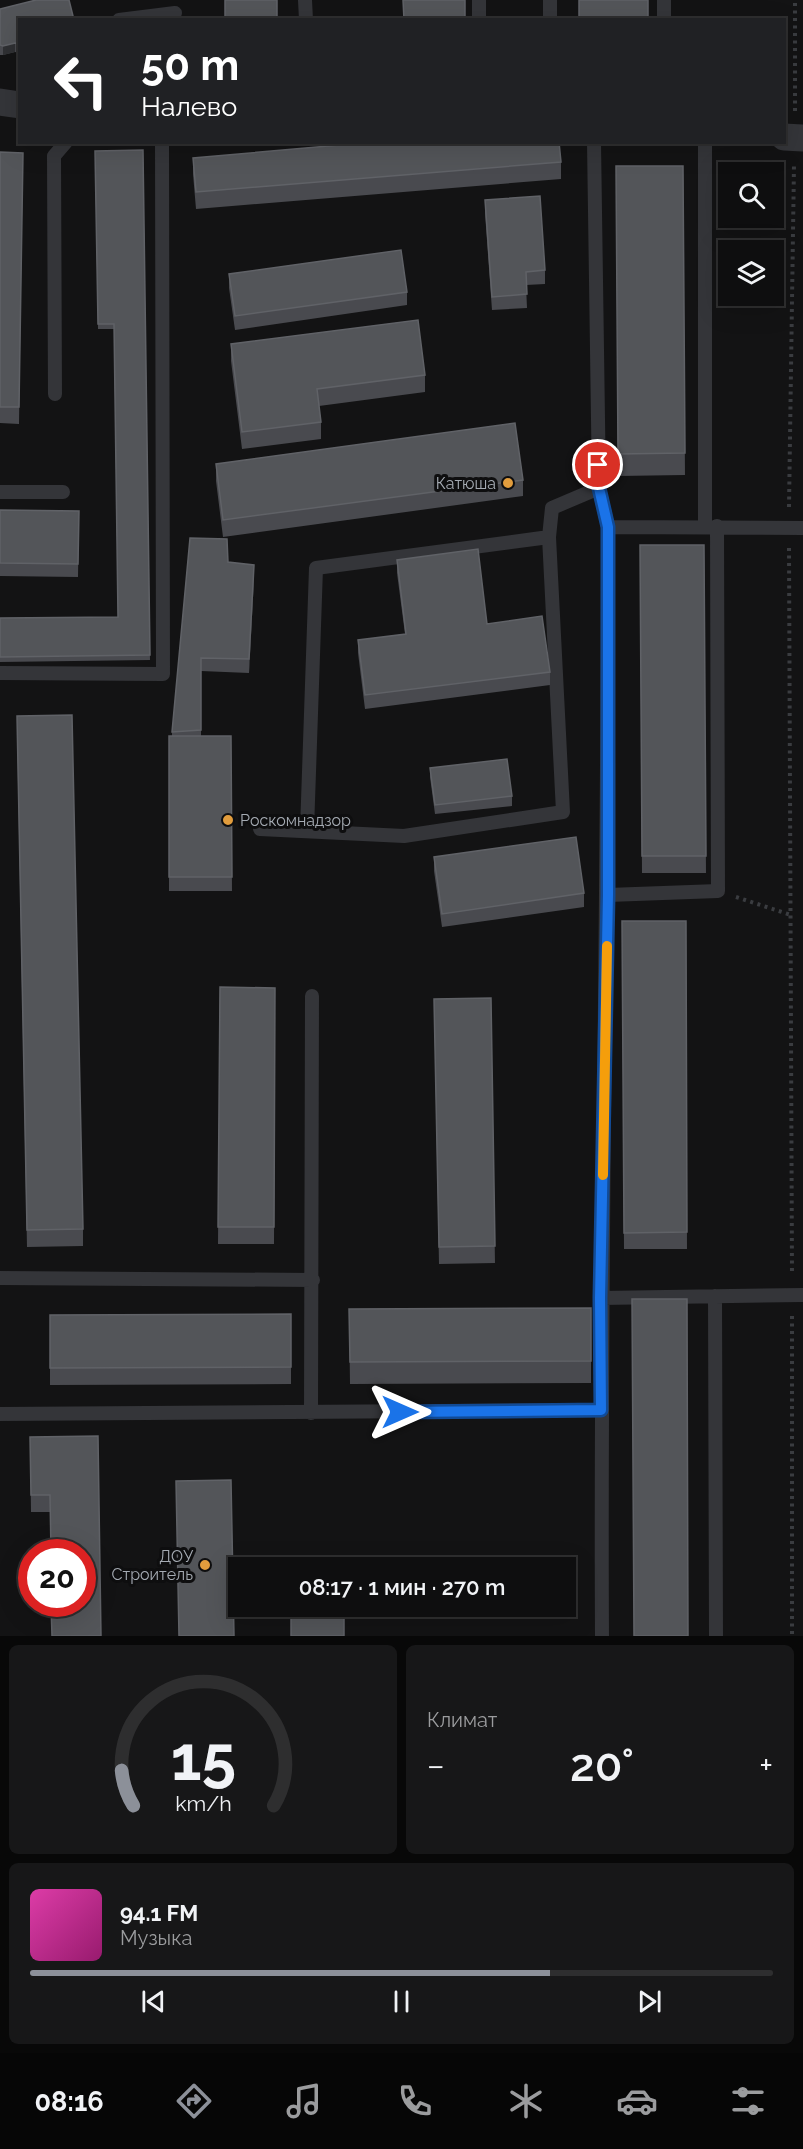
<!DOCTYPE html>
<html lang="ru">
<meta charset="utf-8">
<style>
:root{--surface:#0e0e0f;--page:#171718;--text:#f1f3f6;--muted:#9b9c9e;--line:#2e2e2f;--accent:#8c9099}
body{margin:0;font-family:Raleway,sans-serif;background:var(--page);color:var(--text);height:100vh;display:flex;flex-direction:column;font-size:22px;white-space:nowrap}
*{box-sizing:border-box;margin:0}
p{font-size:20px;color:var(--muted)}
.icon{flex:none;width:33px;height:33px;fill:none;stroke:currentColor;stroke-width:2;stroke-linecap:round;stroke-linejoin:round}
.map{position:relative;height:1636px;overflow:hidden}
.details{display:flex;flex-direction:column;gap:9px;padding:9px;background:#080808;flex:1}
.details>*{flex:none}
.guide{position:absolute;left:18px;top:18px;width:768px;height:126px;border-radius:0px;box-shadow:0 6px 24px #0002,0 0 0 2px var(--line);background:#202124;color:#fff;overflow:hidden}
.tools{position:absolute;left:718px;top:162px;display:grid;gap:12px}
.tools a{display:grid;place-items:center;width:66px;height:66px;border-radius:0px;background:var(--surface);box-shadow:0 6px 24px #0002,0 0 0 2px var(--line);font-size:30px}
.speed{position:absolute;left:18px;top:1539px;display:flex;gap:12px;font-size:30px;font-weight:700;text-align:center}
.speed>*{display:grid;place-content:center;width:78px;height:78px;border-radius:50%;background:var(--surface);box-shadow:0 6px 24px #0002,0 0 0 2px var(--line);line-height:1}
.speed .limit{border:9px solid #d22;background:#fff;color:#111}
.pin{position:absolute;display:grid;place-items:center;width:51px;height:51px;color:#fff;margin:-26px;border:3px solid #fff;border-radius:50%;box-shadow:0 2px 6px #0007}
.me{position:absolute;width:66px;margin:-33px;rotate:90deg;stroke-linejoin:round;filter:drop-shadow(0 0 4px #0008)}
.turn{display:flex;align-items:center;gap:21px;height:126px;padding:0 24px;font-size:27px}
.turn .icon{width:78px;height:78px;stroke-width:2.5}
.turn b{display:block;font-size:42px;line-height:51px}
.big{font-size:45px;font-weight:600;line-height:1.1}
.details .card{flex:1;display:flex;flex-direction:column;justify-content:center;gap:9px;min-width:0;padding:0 21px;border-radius:9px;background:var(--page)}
.details .dial{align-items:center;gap:0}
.dial svg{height:156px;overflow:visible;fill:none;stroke:var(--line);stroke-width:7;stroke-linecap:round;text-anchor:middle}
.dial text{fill:var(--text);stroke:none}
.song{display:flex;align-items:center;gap:18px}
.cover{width:72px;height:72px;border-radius:9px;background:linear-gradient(135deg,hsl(320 70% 55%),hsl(320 70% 35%))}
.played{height:6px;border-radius:3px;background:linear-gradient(90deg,var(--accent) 70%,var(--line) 70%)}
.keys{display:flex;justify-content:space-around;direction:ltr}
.heat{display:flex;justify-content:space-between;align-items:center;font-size:33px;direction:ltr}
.details .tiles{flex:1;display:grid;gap:9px;grid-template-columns:1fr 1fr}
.card:last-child{grid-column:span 2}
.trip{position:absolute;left:228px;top:1557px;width:348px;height:60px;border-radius:0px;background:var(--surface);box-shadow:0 6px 24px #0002,0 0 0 2px var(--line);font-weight:600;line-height:60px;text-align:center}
.tab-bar{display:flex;height:96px;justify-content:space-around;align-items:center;background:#060606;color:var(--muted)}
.tab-bar .icon{width:42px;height:42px}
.tab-bar .active{color:var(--accent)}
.tab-bar b{font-size:27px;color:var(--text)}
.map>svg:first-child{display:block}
</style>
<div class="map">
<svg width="803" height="1636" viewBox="0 0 803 1636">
<rect width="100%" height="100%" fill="#131314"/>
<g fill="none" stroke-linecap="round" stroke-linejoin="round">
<path stroke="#3a3c40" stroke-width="4" stroke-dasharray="3 4.5" stroke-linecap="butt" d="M795 111V0
M789 507 794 164
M789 548 792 1275
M736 897 791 915
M792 1316V1636"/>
<path stroke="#343539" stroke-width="14" d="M305 0 306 20
M479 0V20
M550 0V20
M119 20 175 13
M664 20V0
M594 142 599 488 608 527C608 897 600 1266 602 1636
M55 394 54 156 66 142
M0 492H63
M705 526V142
M608 527 803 528
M0 673 163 674 162 142
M260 829 404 836 563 812 549 537
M307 830 316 568 549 537 552 508 599 488
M608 895 718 891 717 526
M0 1278 313 1280
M715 1296 716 1636
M601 1298 803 1295
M311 1413 312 996
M0 1414 601 1410"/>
<path stroke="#343539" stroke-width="27" d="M0 102 20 105
M784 137 803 138"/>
</g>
<path fill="#494a4f" d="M0 9 20 20V53L15 52 3 55H0Z
M143 150 150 660 0 662V618L118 617 114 329H98L95 151Z
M0 152 23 153 19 424 0 423Z
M193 158 561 162V179L196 209 193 174Z
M616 166H683L685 475 618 476Z
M485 200 545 270V284L526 285 527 308 492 310 485 213Z
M229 274 407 292V305L235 330 229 288Z
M231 344 425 375V392L319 406 321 422V439L242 449 231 361Z
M216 464 523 480V496L223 537 216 481Z
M0 510 79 511 78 577 0 576Z
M640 545H704L706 873H642Z
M397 560 487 624 550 672V685L365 709 358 653V640L405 634 397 573Z
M228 562 254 579 249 673 201 671V736H231L232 891H169V736H172V732Z
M17 733 83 1229V1246L27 1247Z
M430 768 512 796V806L435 814 430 777Z
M434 857 584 893V907L442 927 434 871Z
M622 921H686L687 1249H624Z
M220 987 275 988 274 1244H218Z
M491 998 495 1263 439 1264 434 999Z
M591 1308V1383L350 1384 349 1309Z
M291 1314V1384L50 1385V1315Z
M30 1437 101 1636 50 1512H31Z"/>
<path fill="#2f3033" d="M15 43V52L3 55V46Z
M254 565V579L249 673V659Z"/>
<path fill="#535559" stroke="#606267" stroke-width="1.5" d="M36 0H69L74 20H20V44L15 43 3 46 0 45V9Z
M225 0H277V20H225Z
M403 0H465V20H404Z
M579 0H648V20H579Z
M374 142H559L561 162 196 192 193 158Z
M143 150 150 655 0 657V618L118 617 114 324H98L95 151Z
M0 152 23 153 19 407H0Z
M616 166H683L685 453 618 454Z
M540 196 545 270 526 272 527 294 492 297 485 200Z
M401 250 407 292 235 316 229 274Z
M418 320 425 375 317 389 321 422 242 432 231 344Z
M515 423 523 480 223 520 216 464Z
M0 510 79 511 78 564 0 563Z
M190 538 227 539 228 562 254 565 249 659 201 658V730L172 732Z
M640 545H704L706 856H642Z
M478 549 487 624 542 616 550 672 365 695 358 640 406 634 397 560Z
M72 715 83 1229 27 1230 17 716Z
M169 736H231L232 877H169Z
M507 759 512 796 435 805 430 768Z
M576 837 584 893 442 914 434 857Z
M622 921H686L687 1232 624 1233Z
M220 987 275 988 274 1227H218Z
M491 998 495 1246 439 1247 434 999Z
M632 1299H687L688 1636H634Z
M591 1308V1361L350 1362 349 1309Z
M291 1314V1367L50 1368V1315Z
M98 1436 101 1636H52L51 1604H82V1552H51L50 1495H31L30 1437Z
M231 1480 234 1636H179L176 1481Z
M344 1606V1636H291V1607Z"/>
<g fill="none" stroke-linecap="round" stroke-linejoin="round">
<g stroke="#114b97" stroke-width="15">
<path id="route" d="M400 1412 601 1410 600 1298 608 895V527L599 488 598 465"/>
</g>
<use href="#route" stroke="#1a73e8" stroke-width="10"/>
<path stroke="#f59e0b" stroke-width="10" d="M603 1175 607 946"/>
</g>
<g fill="#e29d3d" stroke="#0e0e0f" stroke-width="2">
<circle cx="508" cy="483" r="6"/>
<circle cx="228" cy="820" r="6"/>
<circle cx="205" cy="1565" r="6"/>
</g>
<g text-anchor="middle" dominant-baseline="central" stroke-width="6" stroke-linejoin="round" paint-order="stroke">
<g font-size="16" fill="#a5abb3" stroke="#0e0e0f" text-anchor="end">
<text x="496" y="483">Катюша</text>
<text x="240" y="820" text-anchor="start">Роскомнадзор</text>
<text x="193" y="1556">ДОУ<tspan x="193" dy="18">Строитель</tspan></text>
</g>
</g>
</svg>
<div class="tools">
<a><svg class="icon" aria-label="search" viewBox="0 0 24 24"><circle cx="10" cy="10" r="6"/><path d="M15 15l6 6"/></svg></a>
<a><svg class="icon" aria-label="layers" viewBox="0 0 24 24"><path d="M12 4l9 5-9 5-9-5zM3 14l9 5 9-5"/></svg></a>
</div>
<div class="speed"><div class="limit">20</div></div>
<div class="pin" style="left:598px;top:465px;background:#d93025"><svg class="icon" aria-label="arrive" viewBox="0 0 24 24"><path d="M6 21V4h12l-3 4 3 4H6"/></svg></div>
<svg class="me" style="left:400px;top:1412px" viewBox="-20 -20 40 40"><path d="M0-17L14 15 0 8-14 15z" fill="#1a73e8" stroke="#fff" stroke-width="4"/></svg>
<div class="trip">08:17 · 1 мин · 270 m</div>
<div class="guide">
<div class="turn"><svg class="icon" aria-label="left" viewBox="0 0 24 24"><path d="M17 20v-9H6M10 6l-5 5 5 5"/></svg><div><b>50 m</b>Налево</div></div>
</div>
</div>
<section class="details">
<div class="tiles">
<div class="card dial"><svg viewBox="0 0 100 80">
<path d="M14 69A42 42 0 1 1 86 69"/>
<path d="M14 69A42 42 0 0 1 8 51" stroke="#8c9099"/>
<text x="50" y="56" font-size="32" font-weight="700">15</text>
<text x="50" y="72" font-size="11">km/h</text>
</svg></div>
<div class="card"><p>Климат</p>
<div class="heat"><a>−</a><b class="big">20°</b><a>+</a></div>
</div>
<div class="card">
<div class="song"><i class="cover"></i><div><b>94.1 FM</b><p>Музыка</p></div></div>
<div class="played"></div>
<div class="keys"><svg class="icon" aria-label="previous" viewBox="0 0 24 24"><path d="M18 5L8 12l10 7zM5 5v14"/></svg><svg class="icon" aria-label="pause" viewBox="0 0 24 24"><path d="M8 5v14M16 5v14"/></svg><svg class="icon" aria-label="next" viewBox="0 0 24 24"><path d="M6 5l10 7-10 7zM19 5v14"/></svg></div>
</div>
</div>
</section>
<nav class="tab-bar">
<b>08:16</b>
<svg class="icon active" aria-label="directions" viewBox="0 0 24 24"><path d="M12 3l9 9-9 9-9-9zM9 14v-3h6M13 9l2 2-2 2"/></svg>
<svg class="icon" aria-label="music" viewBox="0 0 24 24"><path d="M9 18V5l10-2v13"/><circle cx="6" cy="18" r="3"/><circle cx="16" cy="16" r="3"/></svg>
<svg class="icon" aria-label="phone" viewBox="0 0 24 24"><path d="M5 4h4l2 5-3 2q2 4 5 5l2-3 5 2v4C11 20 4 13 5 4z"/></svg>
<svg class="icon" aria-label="climate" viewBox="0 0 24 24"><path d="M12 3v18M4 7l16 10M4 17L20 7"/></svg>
<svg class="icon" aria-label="car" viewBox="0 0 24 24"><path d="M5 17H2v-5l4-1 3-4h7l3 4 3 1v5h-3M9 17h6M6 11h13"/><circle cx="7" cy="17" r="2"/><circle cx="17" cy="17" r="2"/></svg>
<svg class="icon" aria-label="filters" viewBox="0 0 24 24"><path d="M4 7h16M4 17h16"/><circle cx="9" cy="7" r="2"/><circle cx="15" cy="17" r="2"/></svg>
</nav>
